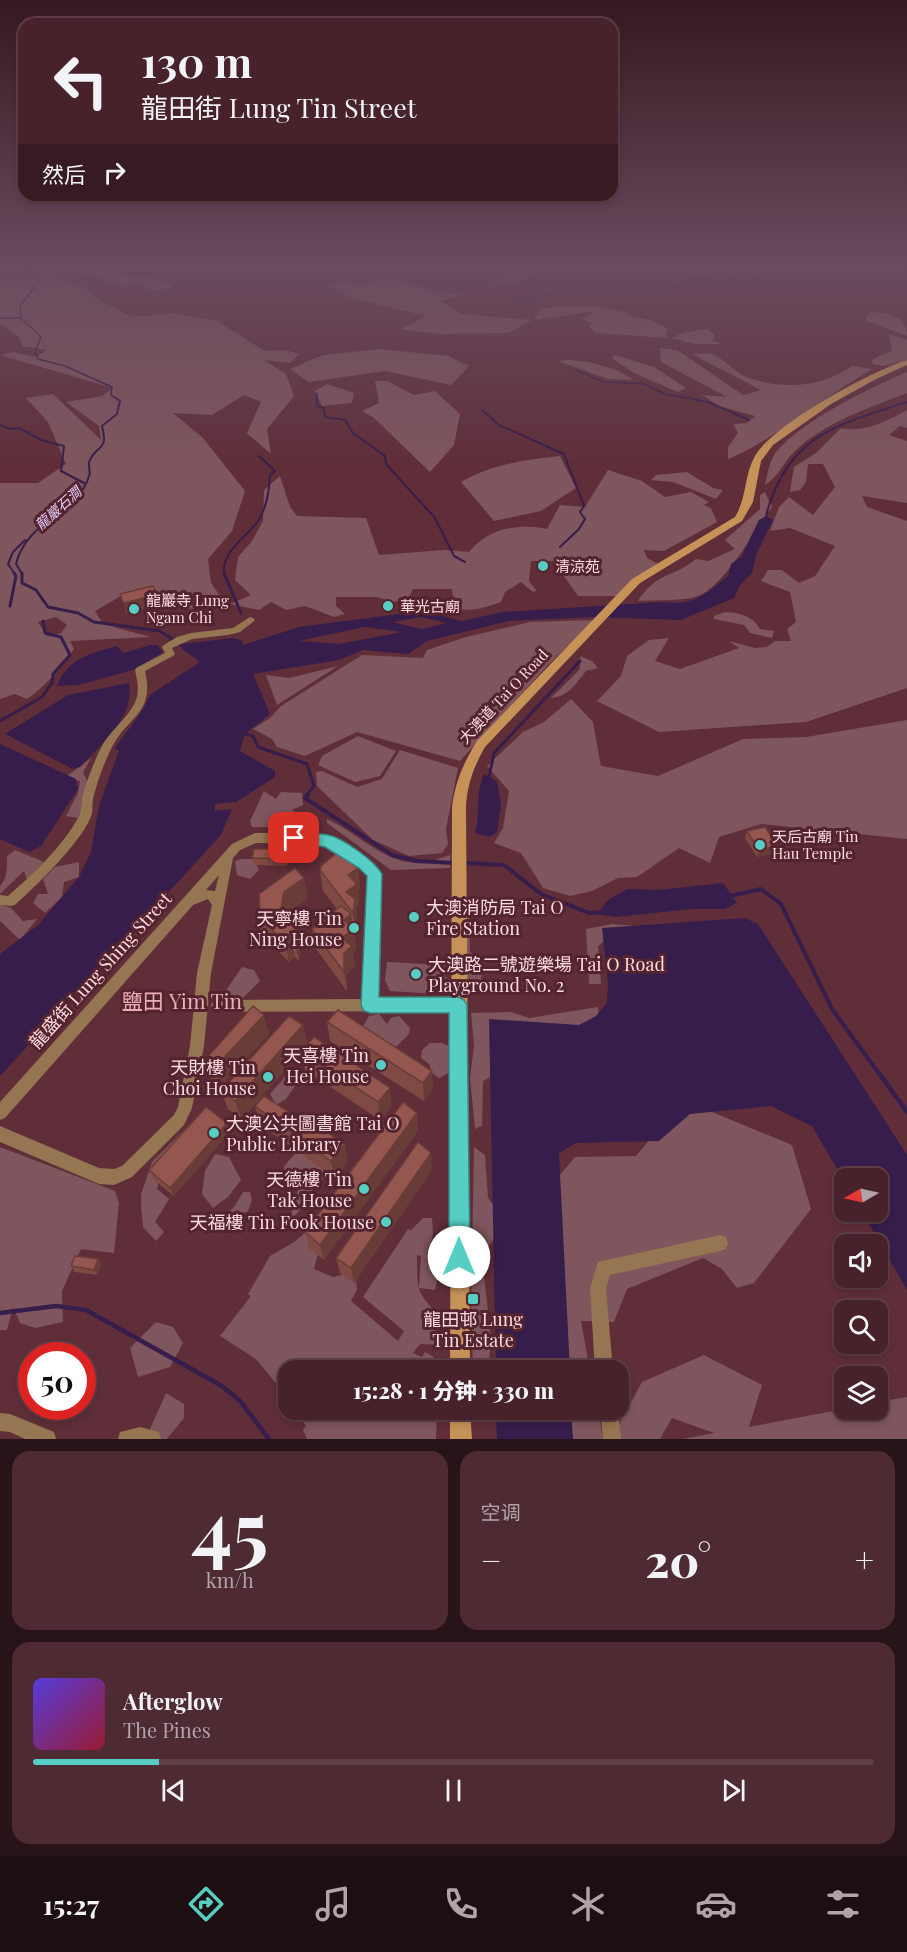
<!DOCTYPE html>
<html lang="zh">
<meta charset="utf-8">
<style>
:root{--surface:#47222b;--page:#4e2a33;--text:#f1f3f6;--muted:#b0a4a9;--line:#5f3f47;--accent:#56cec4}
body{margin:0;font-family:"Playfair Display","Noto Sans SC",serif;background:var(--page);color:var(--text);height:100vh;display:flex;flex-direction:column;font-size:22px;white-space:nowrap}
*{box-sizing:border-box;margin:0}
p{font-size:20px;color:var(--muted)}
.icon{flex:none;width:33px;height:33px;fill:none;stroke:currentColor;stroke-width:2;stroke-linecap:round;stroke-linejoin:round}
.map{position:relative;height:1439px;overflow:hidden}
.drawer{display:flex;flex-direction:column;gap:12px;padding:12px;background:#271318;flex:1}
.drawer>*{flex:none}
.hud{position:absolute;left:18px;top:18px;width:600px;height:183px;border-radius:18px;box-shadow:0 3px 9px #0003,0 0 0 2px var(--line);background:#47222b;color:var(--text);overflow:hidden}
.needle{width:39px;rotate:261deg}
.fabs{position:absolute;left:834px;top:1168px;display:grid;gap:12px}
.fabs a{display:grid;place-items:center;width:54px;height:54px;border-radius:12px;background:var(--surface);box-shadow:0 3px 9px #0003,0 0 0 2px var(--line);font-size:30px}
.speed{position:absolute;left:18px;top:1342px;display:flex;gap:12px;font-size:30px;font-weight:700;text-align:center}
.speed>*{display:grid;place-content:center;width:78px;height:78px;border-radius:50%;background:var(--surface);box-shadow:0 3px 9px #0003,0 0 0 2px var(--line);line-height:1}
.speed .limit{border:9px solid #d22;background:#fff;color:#111}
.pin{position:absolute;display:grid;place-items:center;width:51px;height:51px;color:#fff;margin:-26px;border-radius:12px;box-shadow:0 3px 9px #0006}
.me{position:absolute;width:66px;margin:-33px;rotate:0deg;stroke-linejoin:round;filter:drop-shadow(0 0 4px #0008)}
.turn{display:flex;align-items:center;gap:21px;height:126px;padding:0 24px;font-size:27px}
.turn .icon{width:78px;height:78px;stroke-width:2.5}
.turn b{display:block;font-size:42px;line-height:51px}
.then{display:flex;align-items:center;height:57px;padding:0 24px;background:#0003;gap:12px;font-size:22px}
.big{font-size:45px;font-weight:800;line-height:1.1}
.drawer .tile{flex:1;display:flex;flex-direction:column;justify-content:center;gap:9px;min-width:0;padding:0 21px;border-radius:18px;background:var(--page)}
.drawer .dial{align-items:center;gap:0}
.dial b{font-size:78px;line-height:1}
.song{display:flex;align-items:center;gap:18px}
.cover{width:72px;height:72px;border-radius:9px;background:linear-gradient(135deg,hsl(250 70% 55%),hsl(350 70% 35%))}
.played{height:6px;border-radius:3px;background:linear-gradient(90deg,var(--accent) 15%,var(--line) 15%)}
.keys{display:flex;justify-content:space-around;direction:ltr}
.heat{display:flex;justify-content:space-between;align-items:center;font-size:33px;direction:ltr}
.drawer .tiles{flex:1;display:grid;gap:12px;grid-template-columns:1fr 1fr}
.tile:last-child{grid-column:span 2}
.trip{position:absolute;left:278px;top:1360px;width:351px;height:60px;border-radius:18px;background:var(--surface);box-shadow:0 3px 9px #0003,0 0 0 2px var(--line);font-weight:800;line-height:60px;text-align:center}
.tabs{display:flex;height:96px;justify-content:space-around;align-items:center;background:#1c0e11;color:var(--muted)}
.tabs .icon{width:42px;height:42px}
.tabs .selected{color:var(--accent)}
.tabs b{font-size:27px;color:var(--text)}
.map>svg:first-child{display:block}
</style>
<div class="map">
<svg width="907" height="1439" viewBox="0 0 907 1439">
<rect width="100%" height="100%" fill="#5f2e39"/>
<path fill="#7f565d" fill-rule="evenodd" d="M72 263 118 272 125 277H150L169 283 173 288 148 291 144 284 120 286 91 274H76L66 267 51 264Z
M670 263H694L687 269 689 272H705L698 268 700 263H758L755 265 770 268 764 274 748 276 747 270H740V276L734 277 718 273 701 276 687 274Z
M509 265 527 266 522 270 535 271C526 283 501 284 488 286L503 277 501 268Z
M40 266 57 279 83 286 101 301 132 317 175 313 217 321 265 351 285 350 299 354 290 363 264 360 286 374 294 396 267 429 271 454 247 433 261 402 244 395 212 415 173 413 203 438 245 491 232 531 208 559 211 583 222 599 216 607 186 609 170 600 128 592 95 611 101 621 117 628 151 637 70 641 74 649C62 668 45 686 27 699L15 694 0 699V483H38L66 464 48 422 26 398 53 394 101 440 99 426 66 402 102 396 113 388 0 355 14 352 36 357 47 350 23 346 18 336 0 324V280H36ZM56 617 67 625 61 633 47 636 38 622Z
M387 274 434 292 465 295 439 301 462 314 531 320 509 333 438 334 401 329 426 316 351 298 329 287 339 282 364 285Z
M556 307H602L628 313 630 316 653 321 668 329 665 333 668 338 596 333 589 326 593 323 582 319 595 311 534 320 540 309Z
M871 312C888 313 907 315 907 336L867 321 866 316Z
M707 329 715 335 712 341 723 344H694L672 338 682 333Z
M889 334 907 340V360L883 366 872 364 873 359 892 351Z
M660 348 677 350 743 395 761 390 692 354C698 354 705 353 711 354 724 358 734 372 746 377 781 390 821 388 852 366L873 369C822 397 780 437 728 459V447L738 433 733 424 747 423 755 416 719 406 702 395 727 397 661 362Z
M380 349 448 356 469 366 451 385 385 371 309 382 290 369 323 355Z
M615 355 654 367 686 388 678 392 634 373 612 358Z
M569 360C592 361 616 368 634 380L608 379 558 361Z
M907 372V393C869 408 825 422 795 451 783 462 779 477 765 485 767 476 769 463 774 455 797 423 871 387 907 372Z
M375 381H387L414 395 435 391 460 414 454 445 430 472 374 418 362 411 379 403Z
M327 384 354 393 352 403 322 406 315 391Z
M907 410V428L900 426 889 435 907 441V503L862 496 867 507 907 521V688L806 722 659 732 597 701 621 676 627 656 649 640 669 638 655 661 680 669 739 648 729 641 755 648 767 647 775 641H791L787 629 796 622 790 592 761 581 768 570H782L799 583 815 576 835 546 790 528 770 531 779 507 789 497 813 515 835 487 823 464H808L806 482 800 490 790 492 794 467 816 453 841 428C865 433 887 421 907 410Z
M560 456 576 488 541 511 494 521 461 482C492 464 525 460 560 456Z
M608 470 642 481 665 497 691 492 709 502 704 505 711 508 717 522 664 551 644 550 647 558 660 565 617 596H578L553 561H531L529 581 537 591 533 592 521 582 505 592 501 602C481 609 465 614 444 605L453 596 452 589H413L409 598 394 602 377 597H336V606L345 614 334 617 305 606 286 610 271 602 259 610 230 604 251 595 235 580 238 557 252 541 263 521 264 490 280 476 290 507 297 516 366 518 379 555 444 550 469 552C488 528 519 523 547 529L560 505 585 507Z
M687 472 713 488 723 490 716 499 673 482 651 480 656 475Z
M765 492 772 507C754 531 725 585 698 596 688 601 651 600 638 601 656 572 673 578 696 559L708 561 735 549 725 540 760 509V495Z
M725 612C740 613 753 616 760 629L774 631 772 638 750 633 744 625 714 619V616Z
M595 620 548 665 460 761 357 732 305 756 277 747 272 739 253 729 270 718 281 706 362 655 423 658 427 650 466 637 530 622Z
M580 656 592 661 598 668 586 671C575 685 569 696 551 698L580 669Z
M338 666 277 705 266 675 289 678Z
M571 699 593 722 601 766 658 776 743 739 806 737 907 720V839L761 824 719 837 710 863 679 848 637 877 618 878 592 891 570 896 543 888 521 853 494 843 503 828 509 791 487 766 523 732 544 722Z
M358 736 396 751 380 776 355 782 318 765 322 756Z
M400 750 458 768 446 829 448 844 442 853 409 856 373 840 317 786 316 772 322 771 357 787 382 779Z
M91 758 83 773 89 784 78 818 66 816 78 793 80 781 63 779Z
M264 791 276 799 281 792 302 793 303 805 292 810 318 827H252L250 821Z
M327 819C358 833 387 866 423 863 432 862 442 857 450 855V868L391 870 327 823Z
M15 850 44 862 27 880 24 871 0 894V886C8 877 7 867 7 856Z
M241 859H253L259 870 250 879 237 875 235 861Z
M79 862V877L64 882 62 897 45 913 33 903 38 894H48L43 879 55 867Z
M0 904 11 908 23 921 37 919 20 940 0 921Z
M469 916 470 952 485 961 481 980 462 991 463 917Z
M612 924 647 927 613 934 598 946 601 984H589L586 929Z
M387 962 445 965 446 984 443 991 436 994 390 991 385 980Z
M242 967 254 970 260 981 240 1001 224 999V993Z
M598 1007 599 1020 483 1081 482 1126 475 1129 470 1078 474 1046 471 1013 511 1012 529 1018Z
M379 1014 387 1024 391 1018 399 1016 410 1028 409 1034 395 1048 363 1026 369 1016Z
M430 1043H442L455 1049 454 1070 439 1078 432 1073 429 1064 421 1058 422 1050Z
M285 1077 295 1086 286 1099 276 1105 270 1094Z
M683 1100 792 1145 811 1209 754 1283 737 1288 722 1269 703 1258 627 1289 614 1322 581 1321 590 1371H558L543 1195 575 1157 636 1156Z
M217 1116C202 1140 161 1162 157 1189L169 1199 155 1222 164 1232 156 1241 143 1227 141 1205V1194L152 1162 196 1118Z
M302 1146 323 1163V1179C305 1193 307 1208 290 1219L298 1190 286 1183 284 1166Z
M0 1147 115 1191 119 1203 114 1253 81 1249 62 1291 63 1322 35 1328 20 1323 13 1307 7 1330H0Z
M474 1147 485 1155 488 1198 507 1222 482 1255 491 1341 488 1371H473L471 1307Z
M215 1154 229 1157 241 1180 228 1197 213 1208 202 1194 205 1171Z
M243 1192H250L252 1200 248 1211 227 1222 221 1217 234 1207Z
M423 1218H432L433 1233 429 1254 441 1262 435 1290 419 1288 421 1256 417 1255C417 1291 416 1290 438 1315L448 1313 455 1330 444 1319 434 1328 444 1345 420 1344 413 1353 422 1357 425 1352 434 1357 433 1361 438 1363V1371H288V1398L256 1359 220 1336 251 1296 248 1294 270 1256 294 1242 312 1227 320 1246 314 1269 333 1277 355 1272 357 1290 351 1301 398 1341 404 1331 363 1297 408 1229 411 1230Z
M156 1322 173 1327 183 1343 170 1367 138 1377 130 1348Z
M704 1355 762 1385 749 1427 844 1409 878 1410V1402L907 1397V1439H683L714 1433 672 1418 660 1439H611L642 1382Z
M166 1393 184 1404V1418L167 1439H160L150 1429Z
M297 1410H437L436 1439H307L303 1430 306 1426Z
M561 1410H598L603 1439H561Z"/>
<path fill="#361d4b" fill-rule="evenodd" d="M756 532 761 536 752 573 740 585 734 598 681 620 594 617 509 621 427 641 408 654 363 650 339 660 253 674 270 714 245 734 240 751 275 771V777L236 802 215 804V811L232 809 220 836 0 1076V954L38 925 79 877 91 852 99 806 119 750 114 749 142 711 150 695 200 662 182 649V644L233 638 241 640 243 645 299 627 422 611 462 621 502 612 662 602C693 606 705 595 728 576L731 564 742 556ZM421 617 447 623 422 629 392 622ZM364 627 403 632 339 644 299 641Z
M150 645H157L163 652 136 669 79 685 57 686C67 659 91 653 117 646L124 653Z
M129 683C134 719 103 742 80 767L73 769 5 734 68 695Z
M0 744 76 779 78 789 41 846 29 852 0 839Z
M484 774 497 781 501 805 497 832 489 837 475 833C481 813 475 794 484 774Z
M723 883 737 903 725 909H692L616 917 597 914 608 900 627 889 659 890Z
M745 918 758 924 907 1155V1290L862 1212H878V1179H844V1181L812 1126 771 1106 690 1114 659 1141 576 1143 559 1153 570 1371H496L489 1019 579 1025 596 1016 607 1003 608 984 602 928Z
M496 1410H571L573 1439H497Z"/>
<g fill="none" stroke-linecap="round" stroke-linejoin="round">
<path stroke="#361d4b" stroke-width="1.5" d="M884 263 907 265
M386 279C433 284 477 285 520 263
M511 300 596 288 659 290 692 284 730 271 729 266 735 263
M21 317 20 306 44 275 26 269 25 263
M0 318H21L41 337 35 352 38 359 65 366 112 387 111 395 119 400
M576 370 604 382 645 384 664 394 699 400
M317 393V400"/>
<path stroke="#361d4b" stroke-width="2" d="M317 399V406L324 408 325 417 345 420 353 433 385 456 386 464 435 518 454 556 465 562
M691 399 708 402 749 420
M482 410 499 425 564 454 584 506 580 512 585 519 579 529 560 547
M0 425 10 429 19 428 41 440 64 446 61 471 84 483
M766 520C766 509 771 500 775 490 800 430 851 421 907 402
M15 574 8 564 13 552 25 540
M22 574 16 564C27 519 78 514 89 476 91 472 88 467 89 462 96 444 109 452 102 426L117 414 120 401 117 399
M224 574C222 549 246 539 258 521 267 507 269 491 270 475L275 471 259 456"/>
<path stroke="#361d4b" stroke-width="3" d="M22 573V583L36 590 48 607 78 613 94 622 160 631 181 645
M224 573 241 613
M10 606 16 576 14 573
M0 721 42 697 52 683 53 674 70 655 61 637 45 633 43 621
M245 734 253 736 258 747 307 764 314 786 306 796
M489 777 494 753 580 661"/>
<path stroke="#361d4b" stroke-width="4" d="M308 795 305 798 392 855 417 861 454 863
M463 863 504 865 541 894 589 913 602 912
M730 896 761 889 781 904 832 1009 883 1079"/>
<path stroke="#361d4b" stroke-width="4.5" d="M882 1077 907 1112
M0 1313 56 1306 86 1310 222 1386 240 1401 269 1439"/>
<path fill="#361d4b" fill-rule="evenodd" d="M766 516 773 520 756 555 749 559 744 558 742 555 759 520Z"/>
<path fill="#967552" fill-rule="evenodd" d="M250 617 253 618 255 620 253 622 240 632 228 635 192 639 172 648 175 654 173 656 145 671C155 714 128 716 112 747 104 763 97 782 93 799 92 804 93 809 92 813 86 838 35 887 15 905L11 906 0 905V895L8 896C33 874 60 849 77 820 82 812 81 803 83 794 88 778 94 761 102 746 111 729 132 715 137 697 139 688 137 679 135 670L136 668 165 653 162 647 164 645 177 637 191 633 233 628Z
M255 833H316L338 841 376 867 382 884 377 999H458L463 1001 465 1005 463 1009 458 1011 218 1012 213 1010 211 1006 213 1002 218 1000 363 999 370 884 367 873 330 847 316 843H256L240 850 233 858 211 973 204 1046 192 1108 184 1125 132 1177 114 1185 99 1184 0 1142V1126L99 1168 114 1169 122 1166 174 1115 178 1107 190 1046 197 973 212 905 208 899 193 905 5 1118 0 1120V1102L232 844ZM219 875 215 891 206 890Z
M720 1235 726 1237 728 1243 726 1249 720 1251 610 1275 606 1288 613 1371H595L590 1288 598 1262Z
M600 1410H618L621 1439H603Z
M0 1413 10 1414 54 1432 56 1439H25L10 1432 0 1431Z
M140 1427 159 1432 161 1439H118L120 1432Z"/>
<path fill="#c69258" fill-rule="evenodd" d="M907 360V365L876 379 831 404 773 445 761 461 753 502 742 521 640 583 485 747C474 766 467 785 466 807L470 1371H450L452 807C455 782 464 762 477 741L632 579 735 517C747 498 744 475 755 456 772 425 873 370 907 360Z
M450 1410H470L472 1439H450Z"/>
</g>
<path fill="#804a44" d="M747 831 775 853 757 857 745 838Z
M354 848 356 866 358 868 360 888 358 891 359 904 356 907 357 919 356 933 354 931 356 949 353 951 355 966 347 973V991L316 949 312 929 337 909 323 891 320 870Z
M289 856 287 866 254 865 252 858Z
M308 898 288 913 287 920 300 949 299 961 295 957 289 962 261 934 256 914Z
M327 1022 433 1089 424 1101 330 1041Z
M303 1025 307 1044 392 1106 380 1120 305 1070 301 1051 242 1119 228 1109 221 1091Z
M269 1034 221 1086 211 1080 204 1061Z
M255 1106 348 1162 334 1178 260 1124Z
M417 1113 418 1131 324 1260 309 1248 305 1232Z
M227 1123 230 1132 174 1196 153 1179 149 1170Z
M432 1170 354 1283 340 1273 336 1258Z
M98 1259 101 1264 98 1275 75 1272 71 1266Z"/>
<path fill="#683c37" d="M157 595 159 605 126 614 123 603Z
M778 846 775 853 757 857 759 850Z
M354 848 356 868H358L360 888 358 891 359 904 356 907 357 919 356 933 353 913 346 892 348 875 352 863Z
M288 849 289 856 287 866 286 859Z
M304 878 308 898 288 913 285 935 280 915 284 892Z
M351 914 356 949 353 951 355 966 347 973V991L344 972 342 938 344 920Z
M296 929 300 949 299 961 295 941Z
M291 937 295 957 289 962 285 942Z
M264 1015 269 1034 221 1086 214 1068Z
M303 1025 307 1044 242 1119 235 1101Z
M432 1071 433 1089 424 1101 423 1083Z
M390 1088 392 1106 380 1120 378 1102Z
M417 1113 418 1131 324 1260 320 1245Z
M227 1123 230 1132 174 1196 170 1188Z
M345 1144 348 1162 334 1178 331 1161Z
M431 1153 432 1170 354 1283 351 1268Z
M98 1259 101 1264 98 1275 94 1270Z"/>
<path fill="#95564f" stroke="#683c37" stroke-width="1.5" d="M153 586 157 595 123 603 120 594Z
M765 827 778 846 759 850 747 831Z
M345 846 349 850 354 848 352 863 358 868 348 875 357 884 346 892 355 899 353 913 320 870 321 866Z
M254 849H288L286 859 252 858Z
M295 868 304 878 284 892 280 915 296 929 295 941 291 937 285 942 256 914 260 910 259 894Z
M341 906 351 914 344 920 353 929 342 938 352 946 344 953V972L312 929Z
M253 1006 264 1015 214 1068 204 1061Z
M338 1010 432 1071 423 1083 327 1022Z
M289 1016 303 1025 235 1101 221 1091Z
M314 1037 390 1088 378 1102 301 1051Z
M264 1096 323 1134 325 1131 345 1144 331 1161 255 1106Z
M403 1102 417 1113 320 1245 305 1232Z
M206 1107 227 1123 170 1188 149 1170Z
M418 1142 431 1153 351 1268 336 1258Z
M75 1256 98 1259 94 1270 71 1266Z"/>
<linearGradient id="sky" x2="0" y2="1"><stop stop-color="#34191f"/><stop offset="0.57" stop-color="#694c5f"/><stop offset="1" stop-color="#694c5f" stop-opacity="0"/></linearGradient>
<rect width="907" height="465" fill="url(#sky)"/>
<path fill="#56cec4" stroke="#38867f" stroke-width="1.5" d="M294 832C305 833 317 833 328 835 343 838 375 861 382 874L379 997H458L464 1000 467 1005 470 1257 467 1264 459 1267 452 1264 449 1257V1013H370L364 1011 361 1005 367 876 359 868 325 847 288 842 286 838Z"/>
<g fill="#56cec4" stroke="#54242e" stroke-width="2">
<circle cx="543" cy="566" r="6"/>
<circle cx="388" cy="606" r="6"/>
<circle cx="134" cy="609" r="6"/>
<circle cx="760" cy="845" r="6"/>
<circle cx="414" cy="917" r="6"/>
<circle cx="354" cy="928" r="6"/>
<circle cx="416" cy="974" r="6"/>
<circle cx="381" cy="1065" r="6"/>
<circle cx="268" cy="1077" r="6"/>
<circle cx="214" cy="1133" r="6"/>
<circle cx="364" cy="1189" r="6"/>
<circle cx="386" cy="1222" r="6"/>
<rect x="467" y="1293" width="12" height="12" rx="3"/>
</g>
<g text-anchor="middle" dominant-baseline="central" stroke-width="6" stroke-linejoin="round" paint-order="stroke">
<g font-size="14" font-style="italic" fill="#e4ccfb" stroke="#54242e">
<text transform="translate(58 508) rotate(-42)">龍巖石澗</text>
</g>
<g font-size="15" fill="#fbdbe0" stroke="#54242e" text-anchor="start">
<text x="555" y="566">清涼苑</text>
<text x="146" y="600">龍巖寺 Lung<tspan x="146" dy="17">Ngam Chi</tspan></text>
<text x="400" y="606">華光古廟</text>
<text x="772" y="836">天后古廟 Tin<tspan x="772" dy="17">Hau Temple</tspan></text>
</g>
<g font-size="15" fill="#fbdbe0" stroke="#54242e">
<text transform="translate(503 696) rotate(-47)">大澳道 Tai O Road</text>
</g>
<g font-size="18" fill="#fbdbe0" stroke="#54242e" text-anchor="end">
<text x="426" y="907" text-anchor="start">大澳消防局 Tai O<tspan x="426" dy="21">Fire Station</tspan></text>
<text x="342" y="918">天寧樓 Tin<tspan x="342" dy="21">Ning House</tspan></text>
<text x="428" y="964" text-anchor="start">大澳路二號遊樂場 Tai O Road<tspan x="428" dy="21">Playground No. 2</tspan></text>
<text x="369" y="1055">天喜樓 Tin<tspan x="369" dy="21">Hei House</tspan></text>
<text x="256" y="1067">天財樓 Tin<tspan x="256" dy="21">Choi House</tspan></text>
<text x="226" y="1123" text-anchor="start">大澳公共圖書館 Tai O<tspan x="226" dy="21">Public Library</tspan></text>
<text x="352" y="1179">天德樓 Tin<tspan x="352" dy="21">Tak House</tspan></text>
<text x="374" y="1222">天福樓 Tin Fook House</text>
<text x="473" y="1319" text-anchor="middle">龍田邨 Lung<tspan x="473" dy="21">Tin Estate</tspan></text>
</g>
<g font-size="18" fill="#fbdbe0" stroke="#54242e">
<text transform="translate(100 970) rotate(-48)">龍盛街 Lung Shing Street</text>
</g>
<g font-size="21" fill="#ebaeb9" stroke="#54242e">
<text x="182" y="1000">鹽田 Yim Tin</text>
</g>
</g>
</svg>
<div class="fabs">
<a><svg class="needle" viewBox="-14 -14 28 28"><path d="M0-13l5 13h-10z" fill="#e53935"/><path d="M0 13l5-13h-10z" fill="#b0a4a9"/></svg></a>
<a><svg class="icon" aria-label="sound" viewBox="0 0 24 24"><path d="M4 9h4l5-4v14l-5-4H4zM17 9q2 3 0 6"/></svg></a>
<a><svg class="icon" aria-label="search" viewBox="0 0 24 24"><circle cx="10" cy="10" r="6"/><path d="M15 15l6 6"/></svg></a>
<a><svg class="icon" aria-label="layers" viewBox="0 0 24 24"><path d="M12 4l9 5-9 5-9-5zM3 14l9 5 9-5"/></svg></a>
</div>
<div class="speed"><div class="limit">50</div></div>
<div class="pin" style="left:294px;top:838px;background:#d93025"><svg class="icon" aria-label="arrive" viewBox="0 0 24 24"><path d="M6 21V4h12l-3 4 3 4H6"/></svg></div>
<svg class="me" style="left:459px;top:1257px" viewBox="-20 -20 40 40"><circle r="19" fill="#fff"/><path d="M0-13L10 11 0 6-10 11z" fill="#56cec4"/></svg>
<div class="trip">15:28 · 1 分钟 · 330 m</div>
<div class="hud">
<div class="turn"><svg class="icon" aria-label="left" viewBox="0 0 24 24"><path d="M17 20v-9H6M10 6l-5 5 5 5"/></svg><div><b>130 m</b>龍田街 Lung Tin Street</div></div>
<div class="then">然后<svg class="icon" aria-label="right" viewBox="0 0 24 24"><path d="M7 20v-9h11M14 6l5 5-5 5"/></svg></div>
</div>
</div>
<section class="drawer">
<div class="tiles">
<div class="tile dial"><b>45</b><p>km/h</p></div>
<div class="tile"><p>空调</p>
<div class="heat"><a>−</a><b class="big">20°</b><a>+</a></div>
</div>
<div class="tile">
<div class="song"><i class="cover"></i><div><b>Afterglow</b><p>The Pines</p></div></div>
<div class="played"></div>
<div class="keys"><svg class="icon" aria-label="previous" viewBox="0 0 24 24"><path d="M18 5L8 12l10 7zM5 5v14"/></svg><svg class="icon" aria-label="pause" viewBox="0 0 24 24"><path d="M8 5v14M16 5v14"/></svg><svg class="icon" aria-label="next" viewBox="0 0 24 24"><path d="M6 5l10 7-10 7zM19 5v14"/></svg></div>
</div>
</div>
</section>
<nav class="tabs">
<b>15:27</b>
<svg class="icon selected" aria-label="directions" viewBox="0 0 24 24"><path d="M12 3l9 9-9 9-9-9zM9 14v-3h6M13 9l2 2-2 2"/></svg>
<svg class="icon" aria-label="music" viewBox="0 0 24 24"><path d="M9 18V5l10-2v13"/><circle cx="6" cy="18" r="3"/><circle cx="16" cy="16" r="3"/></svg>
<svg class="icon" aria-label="phone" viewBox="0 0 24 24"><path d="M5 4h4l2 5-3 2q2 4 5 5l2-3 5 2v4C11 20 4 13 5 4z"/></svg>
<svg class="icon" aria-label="climate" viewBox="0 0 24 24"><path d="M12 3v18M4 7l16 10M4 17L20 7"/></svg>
<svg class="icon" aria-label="car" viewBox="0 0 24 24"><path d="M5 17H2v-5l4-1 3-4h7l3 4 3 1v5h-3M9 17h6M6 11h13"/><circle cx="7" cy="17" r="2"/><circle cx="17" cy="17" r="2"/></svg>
<svg class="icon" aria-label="filters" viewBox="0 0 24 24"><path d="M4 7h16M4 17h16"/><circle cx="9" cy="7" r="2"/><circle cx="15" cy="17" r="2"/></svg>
</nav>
